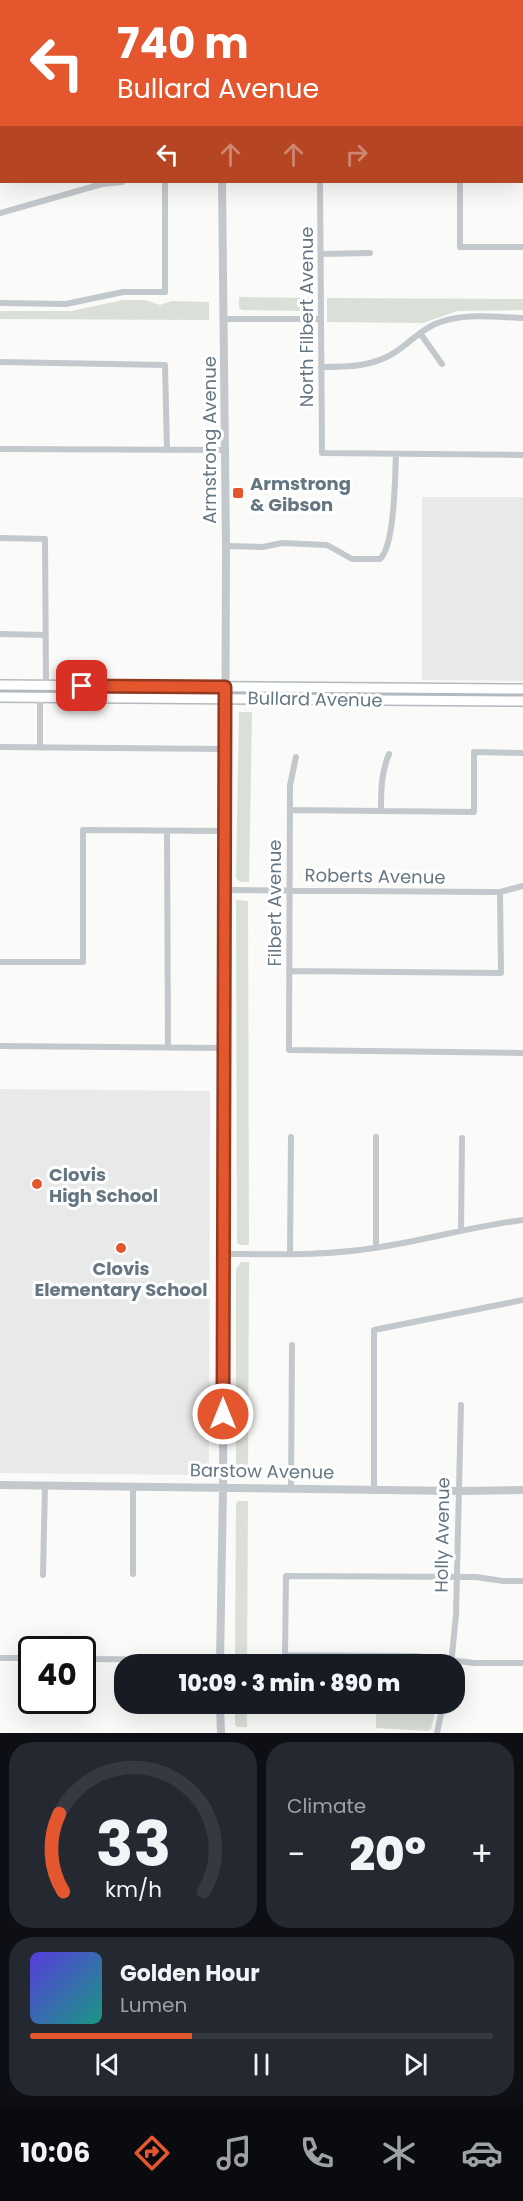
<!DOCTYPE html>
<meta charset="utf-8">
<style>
:root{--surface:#171b24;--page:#242831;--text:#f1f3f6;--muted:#9ea1a6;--line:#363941;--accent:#e4572e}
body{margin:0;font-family:Poppins,sans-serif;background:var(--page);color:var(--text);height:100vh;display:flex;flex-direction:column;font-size:22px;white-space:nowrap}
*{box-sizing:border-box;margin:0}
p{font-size:20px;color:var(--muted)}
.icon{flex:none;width:33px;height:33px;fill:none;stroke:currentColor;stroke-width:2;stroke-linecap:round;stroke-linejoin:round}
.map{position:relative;height:1733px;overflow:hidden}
.details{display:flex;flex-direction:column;gap:9px;padding:9px;background:#0d0f14;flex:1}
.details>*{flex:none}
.guide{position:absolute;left:0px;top:0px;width:524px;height:183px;box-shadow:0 6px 24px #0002;background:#e4572e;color:#fff;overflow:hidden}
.speed{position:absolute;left:18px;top:1636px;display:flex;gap:12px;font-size:30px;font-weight:700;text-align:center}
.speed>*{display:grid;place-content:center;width:78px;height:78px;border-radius:50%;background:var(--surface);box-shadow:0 6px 24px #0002;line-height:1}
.speed .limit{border:3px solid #111;border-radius:9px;background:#fff;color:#111}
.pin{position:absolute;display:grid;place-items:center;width:51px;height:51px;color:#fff;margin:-26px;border-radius:12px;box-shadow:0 3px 9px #0006}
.me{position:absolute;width:66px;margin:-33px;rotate:0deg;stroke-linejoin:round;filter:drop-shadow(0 0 4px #0008)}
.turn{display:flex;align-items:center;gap:21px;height:126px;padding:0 18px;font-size:27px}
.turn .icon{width:78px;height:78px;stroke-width:2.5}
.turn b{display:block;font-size:42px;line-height:51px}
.lanes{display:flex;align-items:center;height:57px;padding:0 18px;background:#0003;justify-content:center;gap:30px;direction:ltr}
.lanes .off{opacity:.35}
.big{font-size:45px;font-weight:800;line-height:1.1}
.details .widget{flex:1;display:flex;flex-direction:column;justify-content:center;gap:9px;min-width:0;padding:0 21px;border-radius:24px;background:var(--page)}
.details .dial{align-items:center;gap:0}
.dial svg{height:156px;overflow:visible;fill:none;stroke:var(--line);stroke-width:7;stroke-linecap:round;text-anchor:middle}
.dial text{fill:var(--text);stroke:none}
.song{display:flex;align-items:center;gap:18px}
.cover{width:72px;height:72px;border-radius:9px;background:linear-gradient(135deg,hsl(250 70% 55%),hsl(170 70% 35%))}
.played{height:6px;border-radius:3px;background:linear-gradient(90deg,var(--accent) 35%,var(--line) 35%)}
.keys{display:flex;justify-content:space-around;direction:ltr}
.heat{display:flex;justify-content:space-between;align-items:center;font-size:33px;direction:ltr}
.details .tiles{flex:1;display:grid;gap:9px;grid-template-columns:1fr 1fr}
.widget:last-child{grid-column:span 2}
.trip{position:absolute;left:114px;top:1654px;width:351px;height:60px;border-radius:24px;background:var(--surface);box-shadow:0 6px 24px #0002;font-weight:800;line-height:60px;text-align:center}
.tabs{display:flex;height:96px;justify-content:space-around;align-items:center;background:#090b0e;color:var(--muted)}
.tabs .icon{width:42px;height:42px}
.tabs .selected{color:var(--accent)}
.tabs b{font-size:27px;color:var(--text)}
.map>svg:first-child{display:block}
</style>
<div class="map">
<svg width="523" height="1733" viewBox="0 0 523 1733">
<rect width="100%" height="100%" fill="#fafaf8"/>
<path fill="#e8e9e9" d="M422 497H523V681L422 680Z
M0 1089 210 1091 209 1472 206 1475 0 1473Z"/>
<path fill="#dadfd7" d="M239 297 313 298V307L309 311 242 310 239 308Z
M327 298 523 299V310L457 311 423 323 327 322Z
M123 300H145L160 305 172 301 209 302V320L0 319V311H72Z
M239 712H252L249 882H240L236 878Z
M236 900 248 901 249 1245H240L237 1243Z
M241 1262H249L248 1475H239L236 1473V1269Z
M238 1501H248L247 1665H235L236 1503Z
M235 1704H247V1727H237L235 1724Z
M376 1704H437L431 1729 428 1731 376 1728Z"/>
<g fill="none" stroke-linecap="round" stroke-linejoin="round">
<g stroke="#b3babf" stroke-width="12">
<path id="secondary" d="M0 685 523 689
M0 697 523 701"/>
</g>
<path stroke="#c3c8cc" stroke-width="6" d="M0 0 2 12
M83 0V2
M164 2V0
M437 2V0
M0 27 2 26
M522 70H523
M0 116 2 115
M522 157H523
M320 182 322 453 523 455
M460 182V247H523
M0 213 102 184 122 182
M321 254 370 253
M0 303 66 304 123 292H165V182
M224 319H320
M420 333 442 364
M0 362 165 365 167 450
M321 367C347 367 374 367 397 351 410 342 420 331 435 324 462 312 494 317 523 318
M0 449 225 450
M0 538 45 539 46 685
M226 546 263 547 282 543 327 545 352 559H380C395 545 395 476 396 454
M0 634 45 635
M40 697V747
M0 747 225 749
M296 757 290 785 289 1050 523 1053
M290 810 474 812V752L523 753
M381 811C381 791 381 773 389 754
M167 831 168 1048
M225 890 489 892H500L523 886
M0 962H83V830L225 831
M289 971 501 973 500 892
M0 1046 223 1048
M461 1231 462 1138
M376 1248V1137
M223 1254C273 1254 324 1256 374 1248 424 1241 473 1226 523 1220
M290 1254 291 1137
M133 1486V1574
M291 1489 292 1345
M374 1490V1330L523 1300
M43 1575 45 1485
M523 1581H503L476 1577 286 1576 285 1655 416 1656 474 1663H523
M0 1658H32
M82 1659 220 1660
M451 1665 456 1615 461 1405
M437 1733 443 1704"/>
<path stroke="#c3c8cc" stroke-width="8" d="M222 0V2
M0 1485 458 1491 523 1490
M220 1665 223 1487 226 546 222 182
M220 1704 221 1733"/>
<use href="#secondary" stroke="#fff" stroke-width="9"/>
</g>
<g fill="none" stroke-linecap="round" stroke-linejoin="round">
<g stroke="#94391e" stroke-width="15">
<path id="route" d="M82 686 225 687 223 1414"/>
</g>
<use href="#route" stroke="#e4572e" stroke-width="10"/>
</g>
<g fill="#e4572e" stroke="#fff" stroke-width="2">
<rect x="232" y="487" width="12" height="12" rx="3"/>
<circle cx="37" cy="1184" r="6"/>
<circle cx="121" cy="1248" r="6"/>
</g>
<g text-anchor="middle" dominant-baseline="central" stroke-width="6" stroke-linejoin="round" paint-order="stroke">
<g font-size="18" fill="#657683" stroke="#fff">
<text transform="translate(306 317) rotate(-90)">North Filbert Avenue</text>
<text transform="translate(209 440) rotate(-90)">Armstrong Avenue</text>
<text transform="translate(315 699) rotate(1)">Bullard Avenue</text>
<text transform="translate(375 876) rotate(1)">Roberts Avenue</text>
<text transform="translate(274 903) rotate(-90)">Filbert Avenue</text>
<text transform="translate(262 1471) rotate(1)">Barstow Avenue</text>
<text transform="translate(442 1535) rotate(-89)">Holly Avenue</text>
</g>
<g font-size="18" font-weight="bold" fill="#657683" stroke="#fff" text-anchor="start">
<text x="250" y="483">Armstrong<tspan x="250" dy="21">&amp; Gibson</tspan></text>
<text x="49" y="1174">Clovis<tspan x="49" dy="21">High School</tspan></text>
<text x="121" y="1268" text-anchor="middle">Clovis<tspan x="121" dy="21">Elementary School</tspan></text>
</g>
</g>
</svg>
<div class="speed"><div class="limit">40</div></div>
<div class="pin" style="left:82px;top:686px;background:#d93025"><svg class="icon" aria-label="arrive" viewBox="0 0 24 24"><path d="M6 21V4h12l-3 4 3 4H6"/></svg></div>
<svg class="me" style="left:223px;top:1414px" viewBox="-20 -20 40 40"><circle r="17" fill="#e4572e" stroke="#fff" stroke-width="3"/><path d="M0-11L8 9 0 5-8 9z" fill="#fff"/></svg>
<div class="trip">10:09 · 3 min · 890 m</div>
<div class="guide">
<div class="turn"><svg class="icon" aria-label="left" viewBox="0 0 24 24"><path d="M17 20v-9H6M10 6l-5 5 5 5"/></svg><div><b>740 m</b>Bullard Avenue</div></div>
<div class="lanes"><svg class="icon" aria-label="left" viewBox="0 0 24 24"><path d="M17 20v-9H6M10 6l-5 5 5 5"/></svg><svg class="icon off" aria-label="ahead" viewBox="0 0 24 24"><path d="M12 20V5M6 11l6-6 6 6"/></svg><svg class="icon off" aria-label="ahead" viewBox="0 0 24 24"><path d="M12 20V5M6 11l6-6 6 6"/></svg><svg class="icon off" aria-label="right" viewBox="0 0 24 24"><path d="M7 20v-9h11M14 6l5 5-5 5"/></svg></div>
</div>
</div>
<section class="details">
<div class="tiles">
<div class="widget dial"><svg viewBox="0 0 100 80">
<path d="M14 69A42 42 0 1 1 86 69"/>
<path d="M14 69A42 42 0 0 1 12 29" stroke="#e4572e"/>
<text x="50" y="56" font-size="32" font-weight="700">33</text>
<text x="50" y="72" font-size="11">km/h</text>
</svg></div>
<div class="widget"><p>Climate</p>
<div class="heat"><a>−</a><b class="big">20°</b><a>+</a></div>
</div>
<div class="widget">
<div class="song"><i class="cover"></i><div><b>Golden Hour</b><p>Lumen</p></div></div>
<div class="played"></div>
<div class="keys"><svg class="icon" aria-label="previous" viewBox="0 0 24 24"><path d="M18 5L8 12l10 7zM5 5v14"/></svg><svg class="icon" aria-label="pause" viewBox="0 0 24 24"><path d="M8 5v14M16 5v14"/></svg><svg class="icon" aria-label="next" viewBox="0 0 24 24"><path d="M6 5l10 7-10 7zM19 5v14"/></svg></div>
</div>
</div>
</section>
<nav class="tabs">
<b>10:06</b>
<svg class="icon selected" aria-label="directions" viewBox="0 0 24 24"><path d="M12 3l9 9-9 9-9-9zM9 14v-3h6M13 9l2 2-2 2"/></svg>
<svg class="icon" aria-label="music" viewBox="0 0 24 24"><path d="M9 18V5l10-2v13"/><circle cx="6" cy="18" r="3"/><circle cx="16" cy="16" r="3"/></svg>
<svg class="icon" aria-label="phone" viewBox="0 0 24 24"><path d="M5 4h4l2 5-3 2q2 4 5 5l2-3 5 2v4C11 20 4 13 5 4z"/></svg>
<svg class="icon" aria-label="climate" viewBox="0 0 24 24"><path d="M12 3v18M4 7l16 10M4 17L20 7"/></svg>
<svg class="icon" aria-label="car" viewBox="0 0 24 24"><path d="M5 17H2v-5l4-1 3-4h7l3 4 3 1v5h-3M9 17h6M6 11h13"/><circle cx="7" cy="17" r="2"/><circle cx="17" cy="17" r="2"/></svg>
</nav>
